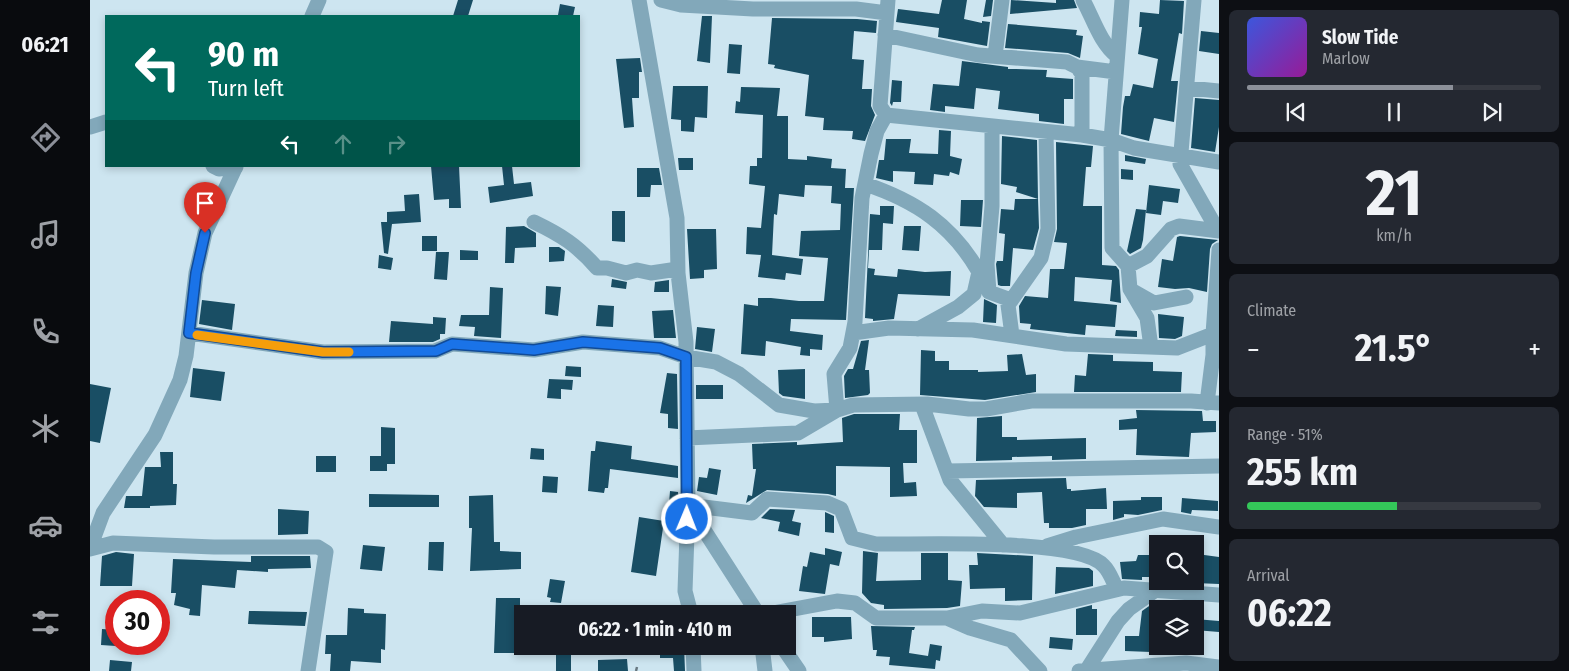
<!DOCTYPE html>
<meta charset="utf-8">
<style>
:root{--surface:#171b24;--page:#242831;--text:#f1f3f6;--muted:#9ea1a6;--line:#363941;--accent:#8c9099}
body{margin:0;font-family:"Fira Sans Condensed",sans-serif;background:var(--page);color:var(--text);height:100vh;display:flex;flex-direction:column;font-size:19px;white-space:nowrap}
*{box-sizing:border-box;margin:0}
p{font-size:16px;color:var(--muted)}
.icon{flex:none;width:28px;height:28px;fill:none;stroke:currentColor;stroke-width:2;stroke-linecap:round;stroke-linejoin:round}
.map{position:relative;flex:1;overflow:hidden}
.side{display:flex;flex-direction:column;gap:10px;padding:10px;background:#0d0f14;width:350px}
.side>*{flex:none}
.hud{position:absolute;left:15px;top:15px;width:475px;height:152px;border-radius:0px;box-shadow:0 2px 8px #0003;background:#00695c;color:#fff;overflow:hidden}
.controls{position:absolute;left:1059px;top:535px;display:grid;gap:10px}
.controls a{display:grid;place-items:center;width:55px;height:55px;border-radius:0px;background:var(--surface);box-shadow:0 2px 8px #0003;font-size:25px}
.speed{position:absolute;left:15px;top:590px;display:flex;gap:10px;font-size:25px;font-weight:700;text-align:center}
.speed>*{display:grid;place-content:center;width:65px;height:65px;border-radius:50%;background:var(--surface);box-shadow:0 2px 8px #0003;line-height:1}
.speed .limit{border:8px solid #d22;background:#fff;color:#111}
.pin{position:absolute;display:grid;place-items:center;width:42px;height:42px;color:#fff;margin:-51px -21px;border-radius:50% 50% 50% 0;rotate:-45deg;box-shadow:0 0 5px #0007}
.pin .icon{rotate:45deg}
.me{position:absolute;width:55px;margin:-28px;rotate:1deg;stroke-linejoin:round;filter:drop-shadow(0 0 4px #0008)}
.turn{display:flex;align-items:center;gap:18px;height:105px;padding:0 20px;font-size:22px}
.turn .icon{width:65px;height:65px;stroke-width:2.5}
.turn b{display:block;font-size:35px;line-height:42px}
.lanes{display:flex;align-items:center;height:48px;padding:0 20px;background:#0003;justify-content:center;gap:25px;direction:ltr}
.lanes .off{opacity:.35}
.big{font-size:38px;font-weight:700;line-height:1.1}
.side .widget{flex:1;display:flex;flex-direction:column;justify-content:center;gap:8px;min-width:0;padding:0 18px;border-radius:8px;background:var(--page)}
.side .dial{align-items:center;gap:0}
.dial b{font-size:65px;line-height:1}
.song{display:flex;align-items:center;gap:15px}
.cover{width:60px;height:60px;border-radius:8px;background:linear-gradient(135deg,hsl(230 70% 55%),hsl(300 70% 35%))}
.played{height:5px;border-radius:2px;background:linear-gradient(90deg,var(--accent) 70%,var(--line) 70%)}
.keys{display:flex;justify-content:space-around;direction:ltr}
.heat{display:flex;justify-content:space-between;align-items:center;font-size:28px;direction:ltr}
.charge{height:8px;border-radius:4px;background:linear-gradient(90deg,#34c759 51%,var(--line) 0)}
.trip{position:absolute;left:424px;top:605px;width:282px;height:50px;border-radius:0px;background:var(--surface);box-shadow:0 2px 8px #0003;font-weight:700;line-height:50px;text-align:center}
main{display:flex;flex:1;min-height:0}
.tabs{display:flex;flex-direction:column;width:90px;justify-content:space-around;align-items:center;background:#090b0e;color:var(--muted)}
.tabs .icon{width:35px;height:35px}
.tabs .active{color:var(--accent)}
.tabs b{font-size:22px;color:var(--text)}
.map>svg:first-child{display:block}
</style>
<main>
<nav class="tabs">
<b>06:21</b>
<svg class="icon active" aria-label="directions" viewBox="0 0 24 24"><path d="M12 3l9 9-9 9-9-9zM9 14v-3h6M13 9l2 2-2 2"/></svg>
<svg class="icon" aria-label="music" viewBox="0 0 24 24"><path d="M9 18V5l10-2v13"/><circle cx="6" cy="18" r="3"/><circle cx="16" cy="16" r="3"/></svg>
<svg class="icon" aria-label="phone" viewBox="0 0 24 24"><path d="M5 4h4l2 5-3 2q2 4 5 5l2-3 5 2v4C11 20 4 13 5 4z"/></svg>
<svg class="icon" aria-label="climate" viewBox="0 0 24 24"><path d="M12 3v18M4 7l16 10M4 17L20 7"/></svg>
<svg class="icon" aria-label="car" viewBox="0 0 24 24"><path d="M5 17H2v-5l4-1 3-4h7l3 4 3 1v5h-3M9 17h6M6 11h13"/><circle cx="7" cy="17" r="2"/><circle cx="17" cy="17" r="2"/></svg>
<svg class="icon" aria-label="filters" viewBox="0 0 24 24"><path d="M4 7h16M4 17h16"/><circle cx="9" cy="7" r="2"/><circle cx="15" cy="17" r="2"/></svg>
</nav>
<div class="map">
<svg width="1129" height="671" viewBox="0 0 1129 671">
<rect width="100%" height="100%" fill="#cde5f0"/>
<path fill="#194e64" d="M368 0H383L378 16H363Z
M852 0H877L874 19 892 23V21L900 22 897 46 848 37 849 28 806 22 808 9 849 14Z
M896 0H903L901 16 893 17Z
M921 0 966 3V0H984L987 8 920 14Z
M1070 0 1094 1 1092 34 1089 33 1081 81H1088L1084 122 1064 118 1059 141 1031 134 1033 107 1035 96H1040L1043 84 1063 88 1068 59 1048 54 1052 27H1049L1050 12 1069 14Z
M470 4 485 7 483 16 468 15Z
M612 16H622L620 63 607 61Z
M682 18 767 19 787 21 786 33 764 31 762 59 774 60 772 89H782L781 106 785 115 775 141 762 139 763 131 733 130 734 118 715 116 719 75 684 68 685 65 678 64Z
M918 24 987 30 986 35 993 36 990 58 978 53 915 48Z
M1111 31 1129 33V54L1109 51Z
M639 44 652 45 650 74 637 73Z
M550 58 552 72H549V98H542L544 127 534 128 526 59Z
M872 61 918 67V69H924L957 70 956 77 983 79V99H974V124L949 121V114L908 109 910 91 886 88 884 109 855 106V112L840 110 843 84 869 86Z
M802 80 812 81 811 102H803L802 106 800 103Z
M583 86H618L617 118 605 117 604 132 591 131V120L581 119Z
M651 87 690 88 687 116H698V159L717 160V156L742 159 741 168 756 169 755 188H764L756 320 701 319 700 331 733 335 732 350 720 349V356L710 355 711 347 676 341 675 356 651 354 654 304 668 306V298H681L709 301H734L738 258 709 256 711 231 750 230 751 204 741 203 742 186 715 185 714 197 689 194 687 215 684 214 682 255 713 259 711 275 696 273 695 280 668 277 671 255 656 254 657 227 671 228 675 186 659 184 660 166H667V158H672L673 115 645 113 646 101 650 102Z
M1105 98 1129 100V127L1125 152 1101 148Z
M849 130 861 131 860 156 872 159 869 175 860 172 859 176 844 174 843 185 824 184 825 172 803 171V182L786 178 789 160H794L796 139H821L819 153 848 154Z
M912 136 947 140 948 199 926 192 927 187 911 184Z
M966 142 1003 146 1001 167H996L993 206H1012V265L1026 266 1029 270 1031 303 1020 301 1022 280 985 277 984 301 1027 305 1025 327 996 325 995 335 940 329 941 324 930 323 929 306 935 296 958 298 960 269H974L977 243 964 242 967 229Z
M1035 155 1056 159 1055 164 1035 161Z
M588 158H603V170H589Z
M341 166H369L371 208H359V199L344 200Z
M412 166H422L424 184 441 182 443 196 400 203 398 187 414 185Z
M547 168H569L572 185H561L560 197H547Z
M1031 169 1043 170V180L1031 179Z
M1059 185 1090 189 1088 203 1073 201 1071 215 1056 213Z
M329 194 331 222 302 224 298 254 294 253 291 222H297V212L315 211 314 195Z
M925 199H948L949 228 943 250 923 248 920 286H911L908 285 906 264 907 261H913L915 234 909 233 911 209 924 210Z
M871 200H893L891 227 870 226Z
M790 206H804L803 224 793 223 792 250H779L778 268 785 269 784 275 807 277 808 269 835 272 861 271 860 296 808 294 804 319 783 321V319L775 318 780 214 790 215Z
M1046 209 1056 210 1053 240 1051 248 1040 254 1037 251Z
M522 211H535V242L522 241Z
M434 226 446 233V247L425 248 424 263H415L416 227Z
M814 226H831L829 251 812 250Z
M597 229H626L627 269 614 270V278L600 279Z
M332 236H347V251H332Z
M1090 236 1128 240 1122 244 1120 249 1117 292 1099 288 1085 289 1068 287 1072 259 1083 261 1087 237Z
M459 247H469L475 251 474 261 459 262Z
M370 250 388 251V260H370Z
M346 252H359L357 280 344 279Z
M289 255 303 258 301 270 288 268Z
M522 279 537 282 536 289 521 287Z
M579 280V292H564L565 282Z
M456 286 471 287 468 316 455 314Z
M400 287 413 288 411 338 384 336 385 327 369 326 371 315H399Z
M894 299 907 305 906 323 893 322Z
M112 300 145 304 142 330 109 324Z
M508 305 524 306 523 327 506 326Z
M583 310 586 338H564L562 311Z
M1068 314 1094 317 1092 336 1085 339 1069 338Z
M343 317 356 318 355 334H350V339L343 342H299L301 321 343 324Z
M607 327 625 329 622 352 605 349Z
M1026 330 1047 331V337L1025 336Z
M779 340 775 370H779L780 393 778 395 755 398 754 376 758 369H763L771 341Z
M831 350 845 351V361H859V370H888V372L918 371 917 355 932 354 936 375 946 374V392L895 400 830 395Z
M998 354 1023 355V361L1063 362V371L1092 372 1091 392H984L985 375 996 376Z
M476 366 491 367V377L475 376Z
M103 368 135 372 131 401 100 397Z
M715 369V399L693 396 689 393 688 370Z
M577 373 587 374 588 429 578 428V414L570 413Z
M459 379 483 380 482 390 471 389V399L457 398Z
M0 384 21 388 10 443 0 441Z
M606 385H633V399H606Z
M1046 410 1112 411 1113 421H1126V432L1101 433 1099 457 1046 455 1047 429 1029 430V420L1047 418Z
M764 414H810L809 430H827V463H813L814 483 826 482 827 496 800 497V467L746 466V496L738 494 677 490 656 503 658 495 662 496 666 469H663L662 444 707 442V445L753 442 752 418Z
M912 416V437H927V440L996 438V459L962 460V456L922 457V460L886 461 887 418Z
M291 427 305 428V464H297V471H280V456H291Z
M506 441 542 446 541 459 588 466V478L520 469 518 488H515L514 493 498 491 501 451H505Z
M441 448 454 449V460L440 459Z
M70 452H83V484H87L86 505 60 506V508H34L36 496H52L55 467H71Z
M226 456H246V472H226Z
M619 468 631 470 627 495 607 491 609 477 617 478Z
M453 476 468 477 467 493 452 492Z
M976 478 977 489H981V491L1016 488 1017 509H996V525L982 528H959V523H954L952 492 927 493V508L894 507 885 496 886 480Z
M580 491 588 492 589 505 579 504Z
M279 494 349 495V507H279Z
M403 495 404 542H410V551L431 552V569L380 571 382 528H379V496Z
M1051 497H1072V510L1048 515 1034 514V517L1023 520V501L1051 500Z
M1092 498 1128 501V511L1102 510 1101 514 1091 512Z
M188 509 219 511 218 534 188 535Z
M680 509 705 510 702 521 711 523 709 536 688 531 690 522 671 518Z
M735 512 744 516V533L735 532Z
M549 517 574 521 566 576 541 572Z
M339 542H354L353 571 338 570Z
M273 545 295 547 292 571 270 569Z
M735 548 752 552 749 566 740 564 735 594 709 591 713 566 717 567 720 552 735 555Z
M773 551 788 553 786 581 831 580V553H858V580L872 581 870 606 857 608 794 609V605L781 603 772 593Z
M26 552 44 554 42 586H10L12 556Z
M887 553 943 556 942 600 915 601V588L880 589 879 565H888Z
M1107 554 1129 557V584L1105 583Z
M1048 555H1068V577H1052V580L1032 579 1030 562 1046 561Z
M161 556H220L221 568 178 569V572L147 570 145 588 112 585 110 616 99 615 100 609 84 605 86 593H81L83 559 161 562Z
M966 567 999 568 1003 571V586L965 594Z
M460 579 475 581 471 603 460 602 461 598 457 597Z
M406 598H430V626H425L424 653H404Z
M1062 604 1068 605V631L1062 630 1061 652 1035 651V636H1049L1052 611Z
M1002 605V609H1007V635H986V609Z
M258 608 274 609V613L296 614 295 650 291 649V663L261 661 260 671H240L241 654H235L236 635H257Z
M159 611 217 612 215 626 158 624Z
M722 617H761L762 639 734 642V637H722Z
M1105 619 1129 621V632L1105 630Z
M781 626 825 627 824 630H822L819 653 838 656 840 644 852 646 850 661 846 660 845 669 799 665 800 657 786 656 787 650H783Z
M12 629 26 630V646L11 645Z
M960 637 983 639 982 650 959 648Z
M466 646H481V671H466Z
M570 646H594L595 671H584L583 658H570Z
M537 659 538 671H508V660Z
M20 660 42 662 41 671H19Z"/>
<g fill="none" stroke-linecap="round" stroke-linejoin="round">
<path stroke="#67777f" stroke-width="2.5" stroke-dasharray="5 2.5" stroke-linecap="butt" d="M546 671 547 667"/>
<path stroke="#82a8ba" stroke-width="15" d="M549 0 587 218 588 273 596 342 598 505 595 591 601 614
M571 0 591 5 663 9H766L797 13
M798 0 790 106 796 115 992 135 1021 140 1044 148 1129 162
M993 0C1003 18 1010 43 1027 56
M1032 0 1021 140 1022 248 1038 266 1040 289 1057 318 1061 347
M1104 0 1090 164 1124 224 1129 229
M222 16 229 0
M795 35 888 55 977 62 987 67 992 74V135
M905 56 912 0
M987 67 1026 72
M1099 88 1129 91
M0 127 16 122
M902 127V206L897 264 899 292 921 300
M123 166 129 169 146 167
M775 184C826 201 862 225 889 272L884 294 868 307 828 329
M444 222C471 235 487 245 507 268H517L536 273 547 270 561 273 581 270 588 273
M1129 250 1123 334 1129 332
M1038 266 1057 256 1081 229 1089 226 1129 231
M1041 290 1064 303 1096 297
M99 333 233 352 345 351 362 344 444 350 493 342 570 348 596 357 626 362 649 374 689 405 724 411 747 410 744 374 760 348 765 322 772 198 781 154 787 131 796 115
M763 333 799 328 883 330 976 344 1087 348 1123 334V355L1117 403
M922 335 918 305 951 258 958 229 956 133
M832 405 860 480 913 545
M597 438 708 433 747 410 763 405 837 404 879 409H896L941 401H1101L1129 403
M857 471 1129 466
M598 505 662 513 677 499 737 503 751 509 762 538 786 544C828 545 988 537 1014 566 1020 572 1023 582 1027 589
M598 505 668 614
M957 546 986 537 1073 519 1129 527
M0 548 13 513 65 435 90 380 96 356 106 273 115 233 146 166
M0 549 23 543 124 547H228L236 552 218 671
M677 614 747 601 765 603 786 618H857L892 611 930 613 1034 588 1129 595
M857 618 880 628 921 640 950 671
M603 646 604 671
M672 646 675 671
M692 646 709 671
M989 671 1096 663 1129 667
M996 671 1028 621 1039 609 1063 592"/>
</g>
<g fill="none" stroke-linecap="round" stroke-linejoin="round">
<g stroke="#114b97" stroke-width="12">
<path id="route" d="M115 233 106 273 99 333 233 352 346 351 362 344 444 350 493 342 570 348 596 357 597 519"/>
</g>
<use href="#route" stroke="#1a73e8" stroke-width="9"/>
<path stroke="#f59e0b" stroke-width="9" d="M107 335 233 352H259"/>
</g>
</svg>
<div class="controls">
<a><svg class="icon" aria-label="search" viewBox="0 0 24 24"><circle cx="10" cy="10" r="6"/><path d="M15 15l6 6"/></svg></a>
<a><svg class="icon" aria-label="layers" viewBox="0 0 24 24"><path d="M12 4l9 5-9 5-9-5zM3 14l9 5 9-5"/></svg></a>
</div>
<div class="speed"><div class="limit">30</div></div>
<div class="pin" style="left:115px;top:233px;background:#d93025"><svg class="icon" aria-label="arrive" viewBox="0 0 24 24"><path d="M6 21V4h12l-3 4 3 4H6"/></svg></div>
<svg class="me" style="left:597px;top:519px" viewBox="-20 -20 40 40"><circle r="17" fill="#1a73e8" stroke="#fff" stroke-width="3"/><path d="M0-11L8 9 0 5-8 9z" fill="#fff"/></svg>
<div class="trip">06:22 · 1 min · 410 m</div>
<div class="hud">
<div class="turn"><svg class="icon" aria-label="left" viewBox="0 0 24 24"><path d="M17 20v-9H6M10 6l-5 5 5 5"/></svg><div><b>90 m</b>Turn left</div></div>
<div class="lanes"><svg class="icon" aria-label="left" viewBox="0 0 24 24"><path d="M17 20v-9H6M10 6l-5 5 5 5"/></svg><svg class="icon off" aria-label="ahead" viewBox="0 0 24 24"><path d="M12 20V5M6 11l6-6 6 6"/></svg><svg class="icon off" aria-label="right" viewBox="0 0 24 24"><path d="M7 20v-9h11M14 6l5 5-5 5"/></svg></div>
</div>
</div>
<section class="side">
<div class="widget">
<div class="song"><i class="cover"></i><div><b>Slow Tide</b><p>Marlow</p></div></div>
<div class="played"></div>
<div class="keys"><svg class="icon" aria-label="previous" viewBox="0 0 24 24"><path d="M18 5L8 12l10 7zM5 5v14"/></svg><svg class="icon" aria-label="pause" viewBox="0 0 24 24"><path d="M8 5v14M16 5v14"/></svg><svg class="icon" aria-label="next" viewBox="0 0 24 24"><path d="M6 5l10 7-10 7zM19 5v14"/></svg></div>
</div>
<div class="widget dial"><b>21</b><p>km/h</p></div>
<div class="widget"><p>Climate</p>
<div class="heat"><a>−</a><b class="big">21.5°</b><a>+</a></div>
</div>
<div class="widget"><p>Range · 51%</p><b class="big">255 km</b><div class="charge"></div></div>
<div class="widget"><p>Arrival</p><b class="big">06:22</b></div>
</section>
</main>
